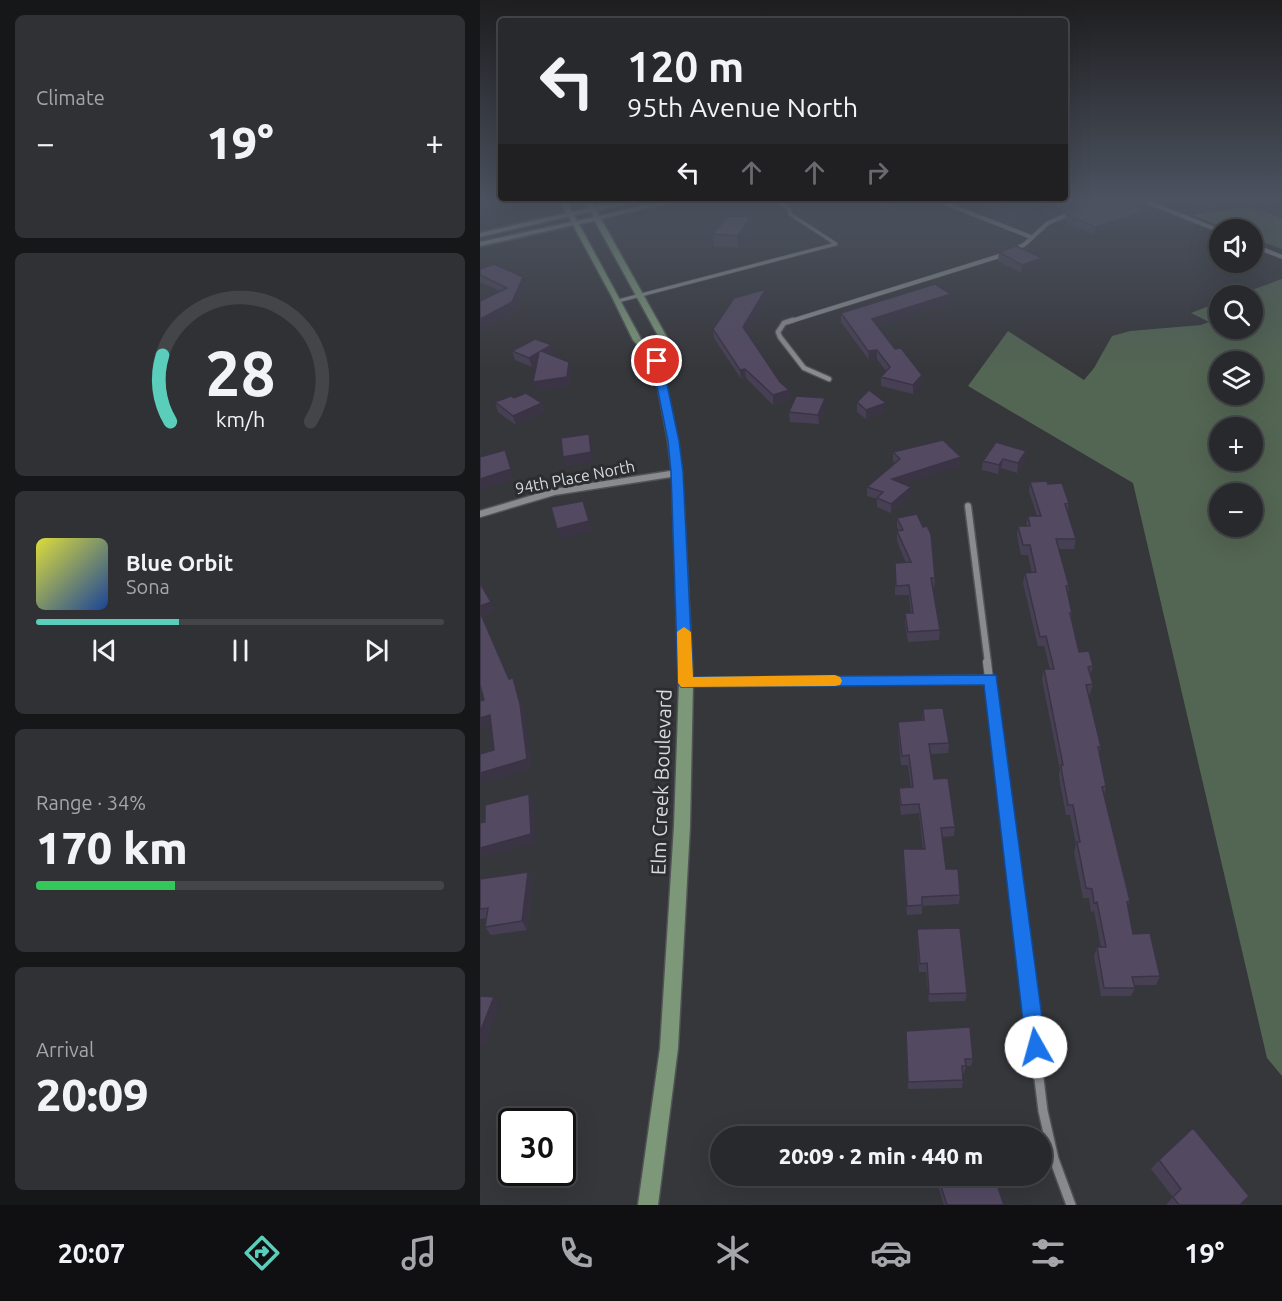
<!DOCTYPE html>
<meta charset="utf-8">
<style>
:root{--surface:#28292c;--page:#303134;--text:#f1f3f6;--muted:#a5a6a9;--line:#444548;--accent:#5bcebb}
body{margin:0;font-family:Ubuntu,sans-serif;background:var(--page);color:var(--text);height:100vh;display:flex;flex-direction:column;font-size:22px;white-space:nowrap}
*{box-sizing:border-box;margin:0}
p{font-size:20px;color:var(--muted)}
.icon{flex:none;width:33px;height:33px;fill:none;stroke:currentColor;stroke-width:2;stroke-linecap:round;stroke-linejoin:round}
.map{position:relative;flex:1;overflow:hidden}
.side{display:flex;flex-direction:column;gap:15px;padding:15px;background:#161718;width:480px}
.side>*{flex:none}
.top-card{position:absolute;left:18px;top:18px;width:570px;height:183px;border-radius:6px;box-shadow:0 6px 24px #0002,0 0 0 2px var(--line);background:#28292c;color:var(--text);overflow:hidden}
.controls{position:absolute;left:729px;top:219px;display:grid;gap:12px}
.controls a{display:grid;place-items:center;width:54px;height:54px;border-radius:50%;background:var(--surface);box-shadow:0 6px 24px #0002,0 0 0 2px var(--line);font-size:30px}
.speed{position:absolute;left:18px;top:1108px;display:flex;gap:12px;font-size:30px;font-weight:700;text-align:center}
.speed>*{display:grid;place-content:center;width:78px;height:78px;border-radius:50%;background:var(--surface);box-shadow:0 6px 24px #0002,0 0 0 2px var(--line);line-height:1}
.speed .limit{border:3px solid #111;border-radius:9px;background:#fff;color:#111}
.pin{position:absolute;display:grid;place-items:center;width:51px;height:51px;color:#fff;margin:-26px;border:3px solid #fff;border-radius:50%;box-shadow:0 2px 6px #0007}
.me{position:absolute;width:66px;margin:-33px;rotate:353deg;stroke-linejoin:round;filter:drop-shadow(0 0 4px #0008)}
.turn{display:flex;align-items:center;gap:21px;height:126px;padding:0 30px;font-size:27px}
.turn .icon{width:78px;height:78px;stroke-width:2.5}
.turn b{display:block;font-size:42px;line-height:51px}
.lanes{display:flex;align-items:center;height:57px;padding:0 30px;background:#0003;justify-content:center;gap:30px;direction:ltr}
.lanes .off{opacity:.35}
.big{font-size:45px;font-weight:800;line-height:1.1}
.side .widget{flex:1;display:flex;flex-direction:column;justify-content:center;gap:9px;min-width:0;padding:0 21px;border-radius:9px;background:var(--page)}
.side .dial{align-items:center;gap:0}
.dial svg{height:156px;overflow:visible;fill:none;stroke:var(--line);stroke-width:7;stroke-linecap:round;text-anchor:middle}
.dial text{fill:var(--text);stroke:none}
.song{display:flex;align-items:center;gap:18px}
.cover{width:72px;height:72px;border-radius:9px;background:linear-gradient(135deg,hsl(60 70% 55%),hsl(220 70% 35%))}
.played{height:6px;border-radius:3px;background:linear-gradient(90deg,var(--accent) 35%,var(--line) 35%)}
.keys{display:flex;justify-content:space-around;direction:ltr}
.heat{display:flex;justify-content:space-between;align-items:center;font-size:33px;direction:ltr}
.charge{height:9px;border-radius:4px;background:linear-gradient(90deg,#34c759 34%,var(--line) 0)}
.trip{position:absolute;left:230px;top:1126px;width:342px;height:60px;border-radius:30px;background:var(--surface);box-shadow:0 6px 24px #0002,0 0 0 2px var(--line);font-weight:800;line-height:60px;text-align:center}
.menu{display:flex;height:96px;justify-content:space-around;align-items:center;background:#101012;color:var(--muted)}
.menu .icon{width:42px;height:42px}
.menu .active{color:var(--accent)}
.menu b{font-size:27px;color:var(--text)}
main{display:flex;flex:1;min-height:0}
.map>svg:first-child{display:block}
</style>
<main>
<section class="side">
<div class="widget"><p>Climate</p>
<div class="heat"><a>−</a><b class="big">19°</b><a>+</a></div>
</div>
<div class="widget dial"><svg viewBox="0 0 100 80">
<path d="M14 69A42 42 0 1 1 86 69"/>
<path d="M14 69A42 42 0 0 1 10 35" stroke="#5bcebb"/>
<text x="50" y="56" font-size="32" font-weight="700">28</text>
<text x="50" y="72" font-size="11">km/h</text>
</svg></div>
<div class="widget">
<div class="song"><i class="cover"></i><div><b>Blue Orbit</b><p>Sona</p></div></div>
<div class="played"></div>
<div class="keys"><svg class="icon" aria-label="previous" viewBox="0 0 24 24"><path d="M18 5L8 12l10 7zM5 5v14"/></svg><svg class="icon" aria-label="pause" viewBox="0 0 24 24"><path d="M8 5v14M16 5v14"/></svg><svg class="icon" aria-label="next" viewBox="0 0 24 24"><path d="M6 5l10 7-10 7zM19 5v14"/></svg></div>
</div>
<div class="widget"><p>Range · 34%</p><b class="big">170 km</b><div class="charge"></div></div>
<div class="widget"><p>Arrival</p><b class="big">20:09</b></div>
</section>
<div class="map">
<svg width="802" height="1205" viewBox="0 0 802 1205">
<rect width="100%" height="100%" fill="#36373b"/>
<path fill="#536553" fill-rule="evenodd" d="M767 206 802 218V249L777 240 782 237 773 234 772 230 748 229 712 215C731 210 749 211 767 206Z
M802 279V1076L787 1058 653 483 488 386 528 331 604 380 614 368 632 336 650 331 721 325 729 322 711 313 739 302 740 328H772V296L758 295ZM740 362H772V394H740ZM740 428H772V460H740ZM740 494H772V526H740Z"/>
<g fill="none" stroke-linecap="round" stroke-linejoin="round">
<g stroke="#525356" stroke-width="4.5">
<path id="service" d="M138 301 356 244 310 214 309 209 298 201"/>
</g>
<g stroke="#525356" stroke-width="5">
<path id="minor-far4" d="M459 201 551 237
M665 201 740 231
M772 245 802 257
M308 322 529 253 545 244 568 223 592 213"/>
</g>
<g stroke="#525356" stroke-width="7">
<path id="minor-far3" d="M313 320 304 323 298 332 300 337 324 368 349 379"/>
</g>
<g stroke="#525356" stroke-width="9">
<path id="minor-far2" d="M488 506 508 663
M0 514 74 492 197 473"/>
</g>
<g stroke="#525356" stroke-width="10">
<path id="minor-far1" d="M507 662 537 903
M206 683 511 679"/>
</g>
<g stroke="#525356" stroke-width="12">
<path id="minor" d="M537 902 563 1111 574 1159 591 1205"/>
</g>
<g stroke="#525356" stroke-width="4">
<path id="tertiary" d="M92 212 94 213V215L0 237V233Z
M96 221 99 223 98 224 0 246V242Z"/>
</g>
<g stroke="#525356" stroke-width="3">
<path id="secondary" d="M80 201H86L92 212 109 208 105 201H111L115 207 142 201H155L117 211 119 216 183 201H196L121 219 189 341 181 361 198 441 202 473 213 683 210 826 198 1048 178 1205H158L180 1048 194 826 199 683 192 473 188 441 173 362 153 340 132 297ZM111 212 114 217 97 221 94 215ZM115 221 181 341 175 354 161 339 99 224Z"/>
</g>
<use href="#service" stroke="#8a8b8f" stroke-width="3"/>
<use href="#minor-far4" stroke="#8a8b8f" stroke-width="4"/>
<use href="#minor-far3" stroke="#8a8b8f" stroke-width="4.5"/>
<use href="#minor-far2" stroke="#8a8b8f" stroke-width="6"/>
<use href="#minor-far1" stroke="#8a8b8f" stroke-width="8"/>
<use href="#minor" stroke="#8a8b8f" stroke-width="9"/>
<use href="#tertiary" fill="#8a8b8f" fill-rule="evenodd"/>
<use href="#secondary" fill="#7c9879" fill-rule="evenodd"/>
</g>
<path fill="#474054" d="M386 201H443V203L414 212Z
M497 201H619L574 217 564 212 537 220Z
M711 201H756L729 208Z
M586 214 665 219 614 235 585 222Z
M272 229 258 248 234 246 233 234Z
M519 252 561 267 541 273 518 261Z
M0 269 45 285 35 311 0 329V301L20 291 0 282Z
M286 289V297L266 332 300 382 309 390 310 399 293 405 266 378 261 379 234 338 233 329Z
M471 294 470 303 398 326 442 384 433 394 401 386V377L406 371 397 359 389 360 361 322V313Z
M72 345 75 354 72 356 91 371 89 386 56 391 57 364 52 367 35 360 32 351Z
M34 398 62 403 64 412 36 425 18 412 15 402Z
M345 398V407L339 424 310 422 309 412Z
M377 402 406 403V412L386 419 377 412Z
M546 451 545 460 537 473 521 468 518 474 502 470 503 461Z
M413 452 480 466 424 484 430 496 411 513 397 507V499L387 496V487L415 463 413 461Z
M550 482 568 484 589 503 587 512 596 539 594 549H579L589 586 588 594 592 613 591 619 599 652 613 666 610 676 613 684 610 694H608L621 747 619 754 626 786 624 795 650 901 648 906 653 934 680 976 676 985H654L655 988 651 996H621L614 956 617 947H621L614 911 611 912 609 898H603L594 852 596 844 590 815H586L580 783 579 774 580 770 562 679 564 669H570L564 646H558L543 583 545 573H552L548 555H541L537 536 538 526H546L548 516H557L549 491Z
M417 518 455 578 454 588H453L460 630 459 640 428 642 425 623V613H431L429 595H415V563H426L417 541V531H419L417 527Z
M443 709 469 743 468 753 450 754 454 779 475 827 474 836 462 837 466 869 480 895 479 904 442 906V914L427 915 423 859V849H443L439 813 421 815 419 798V788L431 787 428 765H421L418 732V722L442 720Z
M48 872 53 881 47 930 11 935 5 927 6 918 0 919V879Z
M437 929 487 993 485 1001 449 1002 446 972H439L437 938Z
M426 1031 493 1059 491 1066H486L484 1073 483 1074V1080L482 1088 428 1089Z
M679 1160 760 1205H686L693 1197 671 1169Z
M458 1177 524 1205H464L457 1183Z"/>
<path fill="#3a3445" d="M424 201H443V203L414 212V205Z
M598 201H619L574 217 575 209Z
M731 201H756L729 208Z
M565 205 564 212 537 220 538 213Z
M666 211 665 219 614 235 615 227Z
M271 217 272 229 258 248 257 236Z
M562 258 561 267 541 273 542 265Z
M43 277 45 285 35 311 0 329V319Z
M286 289V297L264 336 263 327Z
M471 294 470 303 392 328V319Z
M72 345 75 354 64 360 61 351Z
M397 350V359L389 360 388 351Z
M59 352 62 361 52 367 49 358Z
M89 362 91 371 89 386 56 391 53 382Z
M265 369 266 378 261 379 260 370Z
M442 375V384L433 394V385Z
M309 390 310 399 293 405V395Z
M345 398V407L339 424 338 415Z
M62 403 64 412 36 425 33 416Z
M406 403V412L386 419V410Z
M0 408 3 415 0 419Z
M109 434 114 462 86 467 83 457Z
M25 450 34 479 0 490V479Z
M546 451 545 460 537 473 538 463Z
M481 457 480 466 412 488V479Z
M523 459 521 468 518 474 519 465Z
M431 487 430 496 411 513V504Z
M109 521 112 531 80 539 77 529Z
M11 602 15 611 2 617 0 612V606Z
M33 678 37 688 45 714 52 769 1 784 0 782V773L47 759Z
M10 715 15 725 0 730V718Z
M49 794 54 804 55 844 0 858V848Z
M48 872 53 881 47 930 42 921Z
M14 997 20 1005 3 1048 0 1044V1032Z"/>
<path fill="#534a62" stroke="#3a3445" stroke-width="1.5" d="M406 201H424L414 205Z
M513 201H598L575 209 565 205 538 213Z
M623 201H643L666 211 615 227 586 214Z
M248 216 271 217 257 236 233 234Z
M536 246 562 258 542 265 519 252Z
M14 264 43 277 32 302 0 319V301L27 288 0 275V269Z
M455 284 471 294 392 319 415 349 421 348 442 375 433 385 401 377 410 367 397 350 388 351 361 313Z
M286 289 263 327 300 382 309 390 293 395 265 369 260 370 233 329 254 298Z
M55 339 72 345 61 351 89 362 87 377 53 382 59 352 49 358 32 351Z
M389 390 406 403 386 410 377 402Z
M46 393 62 403 33 416 15 402 31 396 34 398Z
M316 396 345 398 338 415 309 412Z
M109 434 111 452 83 457 81 438Z
M463 440 481 457 412 479 431 487 411 504 397 498 403 492 387 487 420 459 413 452Z
M516 442 546 451 538 463 523 459 519 465 503 461Z
M25 450 31 469 0 479V457Z
M567 481 568 484 582 483 589 503 585 504 596 539H576L589 586H586L592 613H590L599 652 609 651 613 666 608 667 613 684 606 685 621 747H618L626 786 622 787 650 901 647 902 653 934 670 933 680 976 652 977 655 988H624L617 947H626L617 902 614 903 612 889 606 888 597 842H600L593 805H588L582 773 581 765H583L564 669H574L566 636 560 637 545 573 556 572 550 545H543L538 526H550L548 516H561L550 482Z
M103 501 109 521 77 529 71 507Z
M437 514 443 527 447 526 451 534 455 578H451L460 630 428 632 425 613H433L429 585 416 586 415 563 431 562 417 531 423 530 417 518Z
M0 583 11 602 0 606Z
M0 612 29 679 33 678 40 704 47 759 0 773V754L14 750 10 715 0 718V701L4 700 0 685Z
M463 708 469 743 449 744 454 779 468 778 475 827 461 828 466 869H478L480 895 442 897V905L427 906 423 849H445L439 804 421 805 419 788 433 787 429 755 422 756 418 722 444 720 443 709Z
M49 794 51 834 0 848V823L5 822V805Z
M48 872 42 921 5 927 8 908 0 909V879Z
M480 928 487 993 449 994 447 963 440 964 437 929Z
M0 996 14 997 0 1032Z
M490 1027 493 1059H485L486 1066H482L483 1080 428 1082 426 1031Z
M713 1128 769 1196 760 1205H699L693 1197 701 1189 679 1160Z
M461 1176H514L524 1205H467L458 1177Z"/>
<linearGradient id="sky" x2="0" y2="1"><stop stop-color="#1e1e20"/><stop offset="0.54" stop-color="#4c5360"/><stop offset="1" stop-color="#4c5360" stop-opacity="0"/></linearGradient>
<rect width="802" height="370" fill="url(#sky)"/>
<path fill="#1a73e8" stroke="#114b97" stroke-width="1.5" d="M177 358 182 361 199 441 203 472 213 677 516 675 566 1047 563 1054 556 1057 549 1054 546 1047 504 685 201 687 198 683 191 472 188 441 172 361Z"/>
<path fill="#f59e0b" d="M204 627 211 632 213 677 355 675 360 677 362 681 360 685 355 686 201 687 198 683 197 632Z"/>
<g text-anchor="middle" dominant-baseline="central" stroke-width="6" stroke-linejoin="round" paint-order="stroke">
<g font-size="16" fill="#d8d9db" stroke="#2c2d31">
<text transform="translate(95 477) rotate(-11)">94th Place North</text>
</g>
<g font-size="20" fill="#d8d9db" stroke="#2c2d31">
<text transform="translate(181 782) rotate(-88)">Elm Creek Boulevard</text>
</g>
</g>
</svg>
<div class="controls">
<a><svg class="icon" aria-label="sound" viewBox="0 0 24 24"><path d="M4 9h4l5-4v14l-5-4H4zM17 9q2 3 0 6"/></svg></a>
<a><svg class="icon" aria-label="search" viewBox="0 0 24 24"><circle cx="10" cy="10" r="6"/><path d="M15 15l6 6"/></svg></a>
<a><svg class="icon" aria-label="layers" viewBox="0 0 24 24"><path d="M12 4l9 5-9 5-9-5zM3 14l9 5 9-5"/></svg></a>
<a>+</a>
<a>−</a>
</div>
<div class="speed"><div class="limit">30</div></div>
<div class="pin" style="left:177px;top:361px;background:#d93025"><svg class="icon" aria-label="arrive" viewBox="0 0 24 24"><path d="M6 21V4h12l-3 4 3 4H6"/></svg></div>
<svg class="me" style="left:556px;top:1047px" viewBox="-20 -20 40 40"><circle r="19" fill="#fff"/><path d="M0-13L10 11 0 6-10 11z" fill="#1a73e8"/></svg>
<div class="trip">20:09 · 2 min · 440 m</div>
<div class="top-card">
<div class="turn"><svg class="icon" aria-label="left" viewBox="0 0 24 24"><path d="M17 20v-9H6M10 6l-5 5 5 5"/></svg><div><b>120 m</b>95th Avenue North</div></div>
<div class="lanes"><svg class="icon" aria-label="left" viewBox="0 0 24 24"><path d="M17 20v-9H6M10 6l-5 5 5 5"/></svg><svg class="icon off" aria-label="ahead" viewBox="0 0 24 24"><path d="M12 20V5M6 11l6-6 6 6"/></svg><svg class="icon off" aria-label="ahead" viewBox="0 0 24 24"><path d="M12 20V5M6 11l6-6 6 6"/></svg><svg class="icon off" aria-label="right" viewBox="0 0 24 24"><path d="M7 20v-9h11M14 6l5 5-5 5"/></svg></div>
</div>
</div>
</main>
<nav class="menu">
<b>20:07</b>
<svg class="icon active" aria-label="directions" viewBox="0 0 24 24"><path d="M12 3l9 9-9 9-9-9zM9 14v-3h6M13 9l2 2-2 2"/></svg>
<svg class="icon" aria-label="music" viewBox="0 0 24 24"><path d="M9 18V5l10-2v13"/><circle cx="6" cy="18" r="3"/><circle cx="16" cy="16" r="3"/></svg>
<svg class="icon" aria-label="phone" viewBox="0 0 24 24"><path d="M5 4h4l2 5-3 2q2 4 5 5l2-3 5 2v4C11 20 4 13 5 4z"/></svg>
<svg class="icon" aria-label="climate" viewBox="0 0 24 24"><path d="M12 3v18M4 7l16 10M4 17L20 7"/></svg>
<svg class="icon" aria-label="car" viewBox="0 0 24 24"><path d="M5 17H2v-5l4-1 3-4h7l3 4 3 1v5h-3M9 17h6M6 11h13"/><circle cx="7" cy="17" r="2"/><circle cx="17" cy="17" r="2"/></svg>
<svg class="icon" aria-label="filters" viewBox="0 0 24 24"><path d="M4 7h16M4 17h16"/><circle cx="9" cy="7" r="2"/><circle cx="15" cy="17" r="2"/></svg>
<b>19°</b>
</nav>
